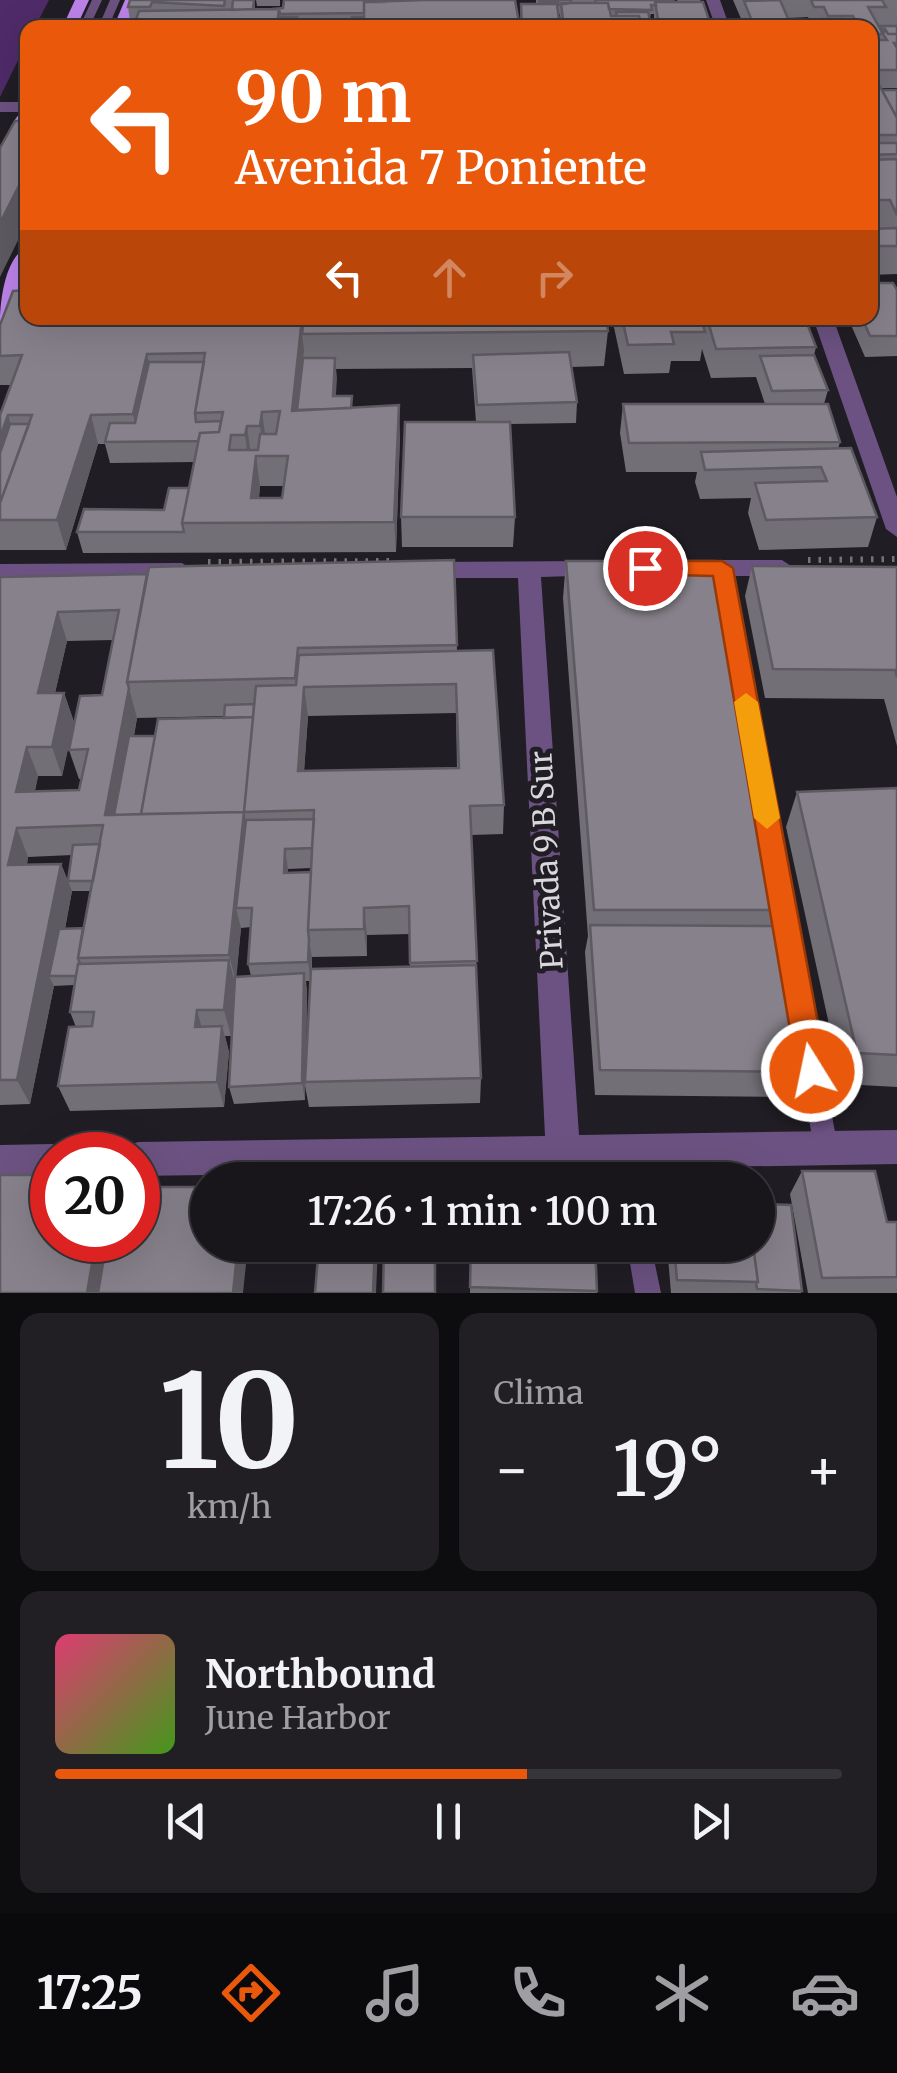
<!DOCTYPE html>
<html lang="es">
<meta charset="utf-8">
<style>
:root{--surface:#18161b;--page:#211f24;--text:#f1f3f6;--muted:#9f9fa3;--line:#36353a;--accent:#ea580c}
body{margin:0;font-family:Merriweather,serif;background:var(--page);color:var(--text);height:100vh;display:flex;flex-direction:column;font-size:38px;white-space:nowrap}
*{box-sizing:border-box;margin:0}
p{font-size:32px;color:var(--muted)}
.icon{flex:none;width:55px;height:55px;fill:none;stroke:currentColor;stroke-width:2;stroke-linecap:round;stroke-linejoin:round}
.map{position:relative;height:1293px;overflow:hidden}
.details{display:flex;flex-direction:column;gap:20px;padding:20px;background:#0d0c0f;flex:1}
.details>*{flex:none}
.banner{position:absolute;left:20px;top:20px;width:858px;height:305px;border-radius:20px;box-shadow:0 10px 40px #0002,0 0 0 2px var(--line);background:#ea580c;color:#fff;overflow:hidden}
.speed{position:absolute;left:30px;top:1132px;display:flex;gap:20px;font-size:50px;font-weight:700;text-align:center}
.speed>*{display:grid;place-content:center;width:130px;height:130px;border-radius:50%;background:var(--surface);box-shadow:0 10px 40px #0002,0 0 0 2px var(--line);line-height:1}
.speed .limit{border:15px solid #d22;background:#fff;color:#111}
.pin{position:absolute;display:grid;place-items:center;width:85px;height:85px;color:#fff;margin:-42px;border:5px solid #fff;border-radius:50%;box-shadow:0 2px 10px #0007}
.me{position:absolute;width:110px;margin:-55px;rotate:350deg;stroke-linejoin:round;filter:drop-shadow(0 0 8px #0008)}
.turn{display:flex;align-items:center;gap:35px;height:210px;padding:0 50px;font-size:45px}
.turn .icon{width:130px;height:130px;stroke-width:2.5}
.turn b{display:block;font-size:70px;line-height:85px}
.lanes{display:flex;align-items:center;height:95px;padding:0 50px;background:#0003;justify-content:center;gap:50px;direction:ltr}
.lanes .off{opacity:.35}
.big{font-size:75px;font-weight:600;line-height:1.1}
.details .card{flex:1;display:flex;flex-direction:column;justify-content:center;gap:15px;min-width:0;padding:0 35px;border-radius:20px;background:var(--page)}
.details .dial{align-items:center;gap:0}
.dial b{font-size:130px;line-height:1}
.song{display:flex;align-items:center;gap:30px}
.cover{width:120px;height:120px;border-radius:15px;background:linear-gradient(135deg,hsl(340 70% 55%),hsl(100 70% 35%))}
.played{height:10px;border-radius:5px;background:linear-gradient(90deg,var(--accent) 60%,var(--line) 60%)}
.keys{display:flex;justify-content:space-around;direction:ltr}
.heat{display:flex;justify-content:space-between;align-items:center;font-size:55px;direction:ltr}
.details .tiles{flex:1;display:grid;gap:20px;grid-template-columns:1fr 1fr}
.card:last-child{grid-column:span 2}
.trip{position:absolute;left:190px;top:1162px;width:585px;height:100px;border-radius:50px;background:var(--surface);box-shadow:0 10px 40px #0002,0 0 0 2px var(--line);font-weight:600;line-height:100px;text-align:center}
.menu{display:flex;height:160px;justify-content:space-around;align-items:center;background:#0a090b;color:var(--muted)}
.menu .icon{width:70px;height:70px}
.menu .active{color:var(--accent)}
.menu b{font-size:45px;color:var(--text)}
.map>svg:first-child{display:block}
</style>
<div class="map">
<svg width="897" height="1293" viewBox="0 0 897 1293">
<rect width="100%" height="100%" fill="#201d24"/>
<path fill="#4f2b69" d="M0 0H49L35 27 28 28 27 42 0 97Z"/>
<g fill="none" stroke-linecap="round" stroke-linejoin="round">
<path stroke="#767379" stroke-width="6" stroke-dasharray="2.5 8" stroke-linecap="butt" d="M623 560H656
M808 560 897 559
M208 562 396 561"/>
<path fill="#6c5282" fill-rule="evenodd" d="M92 0H102L89 28H79Z
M110 0H120L108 28H98Z
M722 562 730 568 838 1148 834 1156 826 1160 818 1156 814 1148 714 568Z
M630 1139 638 1143 642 1151 644 1180H620L618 1151 622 1143Z
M627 1245H651L661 1293H635Z"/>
<path fill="#6c5282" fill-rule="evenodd" d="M0 102H28V112H0Z
M682 560H782L794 568 782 576H682L670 568Z
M597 561 609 569 605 575 541 577 579 1135 897 1130V1164L138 1176V1155H123L126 1147 138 1142 545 1136 518 578H422L410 570 422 562Z
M182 563 194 571 182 579 0 580V564Z
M52 1144 64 1149 67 1155H52V1178L0 1179V1145Z"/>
<path fill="#6c5282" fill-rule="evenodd" d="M706 0H720L730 28H716Z
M813 318H833L897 497V537L886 529Z"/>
<path fill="#bc83e9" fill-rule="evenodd" d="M75 0H89L76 28H62Z
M125 0H139L127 28H113Z
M28 106C28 127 20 163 0 172 0 150 9 119 28 106Z
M28 246C28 268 23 313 0 323 0 300 5 257 28 246Z"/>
</g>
<path fill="#736f77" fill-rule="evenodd" d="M130 0H254L255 9 283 8 284 0H515L520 28H131L128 7Z
M256 0H280V6H257Z
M536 0H673L674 2H678L677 0H700L714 28H561L560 14H558L560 28H520L521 4H536ZM651 14H654V25H651L649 19Z
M733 0H897V88H881L882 90H897V274L870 275V28H819L820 25H811L808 17 788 18 789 21 805 28H745Z
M897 290V356L865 357 848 318H870Z
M612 318H805L816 347 814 355 828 390 824 404 840 442 838 449 877 517 868 547 759 550 748 513 751 498 700 499 695 482 697 472H626L620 433 623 404H765L756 377 711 378 702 349 700 361H671L669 373 624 374Z
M0 325 608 331 604 366 571 367 577 402 576 423 510 424 515 517 513 547H402L401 517 476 422 472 368 336 369V396L353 408 400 435 396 552 83 553 77 532 164 510 189 488 194 462 110 463 105 444H98L66 550H0V415L11 385H0ZM260 486H284L282 498H259Z
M454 560 457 651 504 805 503 834 471 835 481 1078 480 1103 309 1107 305 1086V1100L234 1104 229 1087 234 1007 231 1036H225L229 1052 224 1107 70 1111 58 1086 76 1027 70 1012 74 985 54 986 30 1104 0 1105V577L147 574ZM113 640 102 695 69 750 79 779H82L79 790 35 791 38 776H62L74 722 64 693H55L67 641ZM456 713 457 768 304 771 308 716ZM224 716V718L155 736H134L137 718ZM72 855 68 881 61 864 27 865 28 857ZM311 868V872L288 873V869ZM72 891H91L83 928 65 929ZM251 927 248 964 251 976 236 977 241 928ZM410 934V967L312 969V957L367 956V935ZM306 981H311L306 1062 307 992Z
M566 561 781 910 775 926 808 1072 797 1097 595 1095 585 952 588 936 563 598Z
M752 566 897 567V746L884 699 765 698 745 596Z
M897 788V1087L842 1084 786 827 797 792Z
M802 1171 887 1222H897V1293H808L790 1194Z
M384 1245H458V1264H435Z
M471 1245 597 1291V1293H470Z
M667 1245H758L802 1291 801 1293H671Z"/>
<path fill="#5e5a61" d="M28 168V220L0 277V223Z
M302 318H307L302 334 304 350 298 410 292 411Z
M147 354 153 383 139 444 133 414Z
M335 358 337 378 335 410 333 396Z
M399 405 400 435 396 552 394 522Z
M262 412 266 441 264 455 260 426Z
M8 415 17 445 0 493V437Z
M91 415 98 444 66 550 57 520Z
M247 426 251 456 249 465 245 435Z
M256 456 260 486 256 523 251 498Z
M58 612 67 641 48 723 38 693Z
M304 687 308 716 302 800 298 771Z
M129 688 137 718 116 833 105 815Z
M64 693 74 722 62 776 52 747Z
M27 747 38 776 28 821 16 792Z
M244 812 250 841 236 908 241 928 236 982 229 955Z
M17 828 28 857 20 893 8 865Z
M285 849 288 869 287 892 284 873Z
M61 864 72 891 56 976H49L54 986 30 1104 17 1080Z
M364 908 367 935V956L364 929Z
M309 941 312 957 311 981 308 962Z
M229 960 236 987 231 1036 224 1010Z
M304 973 307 992 305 1100 302 1083Z
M197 1010 204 1036 195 1027Z
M222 1026 229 1052 224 1107 217 1082Z
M96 1240H116L107 1293H87Z
M238 1245H248L243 1293H233Z
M375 1245H378L376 1293H373Z"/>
<path fill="#86818a" stroke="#5e5a61" stroke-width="2.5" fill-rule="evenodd" d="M130 0H225L224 6 152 2 150 7H128Z
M233 0H254L253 9 232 10Z
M284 0H387L386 2H364V13L280 14 279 9H272L283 8Z
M426 0H515L520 28H352V17H364V2Z
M539 0H557L558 2H540Z
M558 0H571V3L558 5Z
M595 0H673L674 2H655L656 5H651L652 10 609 9 608 3H596Z
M780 0 790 23 754 26 744 1Z
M811 0H882L886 7H868L883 34H870V28H825L821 19H844L848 26H858L853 16H828L824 7H814Z
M655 2H703L710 23 714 28H594L593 20H563L561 3H608L611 16H639L641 25H659Z
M521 4H557L560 28H522Z
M279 9 278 17H297L295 28H133L139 11Z
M616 12H648L651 24H641L639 16H617Z
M790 19H802L805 28H793Z
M300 25H326L325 28H300Z
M881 26H897V34H888L885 29 884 32Z
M885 29 888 34H897V43H894L897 48V70H870V40H887L883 34Z
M870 83H878L897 118V135H875L879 143H897V154L870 155Z
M882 90H897V118Z
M15 121H28V168L0 223V148Z
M897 159V215L890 200H870V160Z
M870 227 871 229 897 228V246H870Z
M870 283H893L897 290V336H870L862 318H870Z
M28 290V318H302L292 411 399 405 394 522 182 523 200 433 219 432 223 412 195 413 205 353 147 354 133 414 91 415 57 520H0V503L32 415H8L0 437V415L22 355 0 356V325L13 291ZM280 411 276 434H260L258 450H229L231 435H245L247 426H260L262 412ZM256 456H288L282 498H251Z
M304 318H606L608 331 302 334Z
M622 318H701L705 332H671L674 344 628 345Z
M707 318H805L816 347 716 349Z
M569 352 577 402 477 405 473 355Z
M814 355 828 390 772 391 760 356Z
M303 358H335L333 396H352L351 408 297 410Z
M149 362H204L195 413 196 422 221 421 219 432 200 433 198 441 105 442 110 423H135Z
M623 404H828L840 442 629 443Z
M405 422H510L515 517H401Z
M10 424H29L0 503V453Z
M851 448 877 517 766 520 755 483 827 481 821 467 705 470 701 452Z
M169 488H189L182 523 184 532H77L84 509 164 510Z
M454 560 457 645 298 648 295 678 127 682 149 567Z
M566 561H714L781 910H594Z
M752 566 897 567V677L895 670 773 669Z
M147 574 127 682 129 688 105 815 244 812 256 686 296 685 299 655 493 650 504 805 470 806 477 961 410 963 409 906 364 908V929L308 930 314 810 244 812 229 955 78 958 103 825 17 828 8 865 61 864 17 1080H0V577ZM119 610 102 695 80 696 74 725 69 750 88 749 79 790 16 792 27 747H52L64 693H38L58 612ZM456 684 459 768 298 771 304 687Z
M254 704 253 717 224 718 225 705Z
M253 717 244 812 141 814 158 719Z
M129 736H155L141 814 114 815Z
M897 788V1055L857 1053 797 792Z
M314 819 312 848 285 849 284 873 311 872 308 930 309 940 308 962 248 964 252 908H236L246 820Z
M100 844 93 881H68L73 845Z
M590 925 782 926 808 1072 600 1070Z
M83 928 78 958 80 964H78L76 976H49L59 929Z
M229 960 224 1010H197L195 1027 222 1026 217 1082 58 1086 69 1027 92 1026 94 1012H70L78 964Z
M476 965 481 1078 305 1082 311 969Z
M304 973 302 1083 229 1087 235 977Z
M456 1171 457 1180H384L385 1173Z
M802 1171H875L887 1222H897V1277L822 1278Z
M0 1175H52V1240H96L87 1293H0Z
M138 1187H208V1245H238L233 1293H98L107 1240H138Z
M758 1204 791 1205 802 1291 757 1289 756 1282H758L753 1245H758Z
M319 1245H375L373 1293H315Z
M384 1245H435V1293H383Z
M471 1245H595L597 1291 470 1287Z
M674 1245H753L758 1282 677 1280Z"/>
<path fill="#ea580c" stroke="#983908" stroke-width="2.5" d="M645 561H722L733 568 827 1071 822 1081 812 1085 802 1081 797 1071 713 576 637 574 634 568Z"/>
<path fill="#f59e0b" d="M746 693 758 702 780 818 767 829 754 818 734 702Z"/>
<g text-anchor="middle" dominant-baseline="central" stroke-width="10" stroke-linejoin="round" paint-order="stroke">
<g font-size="30" fill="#dbd8dd" stroke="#201d24">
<text transform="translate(546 860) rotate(-93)">Privada 9 B Sur</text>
</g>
</g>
</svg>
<div class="speed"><div class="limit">20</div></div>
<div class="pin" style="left:645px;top:568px;background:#d93025"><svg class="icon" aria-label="arrive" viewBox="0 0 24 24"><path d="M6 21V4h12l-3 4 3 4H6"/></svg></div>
<svg class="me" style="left:812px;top:1071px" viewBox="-20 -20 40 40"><circle r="17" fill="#ea580c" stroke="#fff" stroke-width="3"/><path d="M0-11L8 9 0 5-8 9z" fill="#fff"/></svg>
<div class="trip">17:26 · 1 min · 100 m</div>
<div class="banner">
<div class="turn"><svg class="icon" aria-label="left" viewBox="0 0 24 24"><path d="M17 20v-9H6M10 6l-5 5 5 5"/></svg><div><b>90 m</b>Avenida 7 Poniente</div></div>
<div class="lanes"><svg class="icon" aria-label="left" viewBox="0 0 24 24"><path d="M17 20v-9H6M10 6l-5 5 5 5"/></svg><svg class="icon off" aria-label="ahead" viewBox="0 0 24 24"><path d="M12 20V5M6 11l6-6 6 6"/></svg><svg class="icon off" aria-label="right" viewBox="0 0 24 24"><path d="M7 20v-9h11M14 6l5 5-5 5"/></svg></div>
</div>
</div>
<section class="details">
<div class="tiles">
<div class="card dial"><b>10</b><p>km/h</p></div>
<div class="card"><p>Clima</p>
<div class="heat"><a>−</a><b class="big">19°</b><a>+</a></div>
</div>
<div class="card">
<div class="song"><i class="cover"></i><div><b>Northbound</b><p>June Harbor</p></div></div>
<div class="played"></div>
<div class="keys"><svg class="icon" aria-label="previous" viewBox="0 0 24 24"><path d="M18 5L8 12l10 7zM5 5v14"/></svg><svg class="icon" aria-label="pause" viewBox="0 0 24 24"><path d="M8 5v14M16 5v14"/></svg><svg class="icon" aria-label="next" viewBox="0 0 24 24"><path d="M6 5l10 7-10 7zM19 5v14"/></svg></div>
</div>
</div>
</section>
<nav class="menu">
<b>17:25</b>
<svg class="icon active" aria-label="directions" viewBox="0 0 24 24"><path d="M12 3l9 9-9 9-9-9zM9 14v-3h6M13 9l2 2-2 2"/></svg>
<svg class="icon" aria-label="music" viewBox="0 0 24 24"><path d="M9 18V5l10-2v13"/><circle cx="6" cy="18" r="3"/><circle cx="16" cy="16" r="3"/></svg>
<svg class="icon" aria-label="phone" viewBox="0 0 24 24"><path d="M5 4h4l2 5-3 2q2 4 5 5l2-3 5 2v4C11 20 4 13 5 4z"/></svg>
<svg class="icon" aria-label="climate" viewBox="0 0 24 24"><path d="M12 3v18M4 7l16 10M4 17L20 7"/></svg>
<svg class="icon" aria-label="car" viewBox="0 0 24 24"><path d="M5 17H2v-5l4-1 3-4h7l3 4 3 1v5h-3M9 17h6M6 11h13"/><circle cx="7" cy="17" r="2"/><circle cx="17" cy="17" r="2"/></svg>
</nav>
